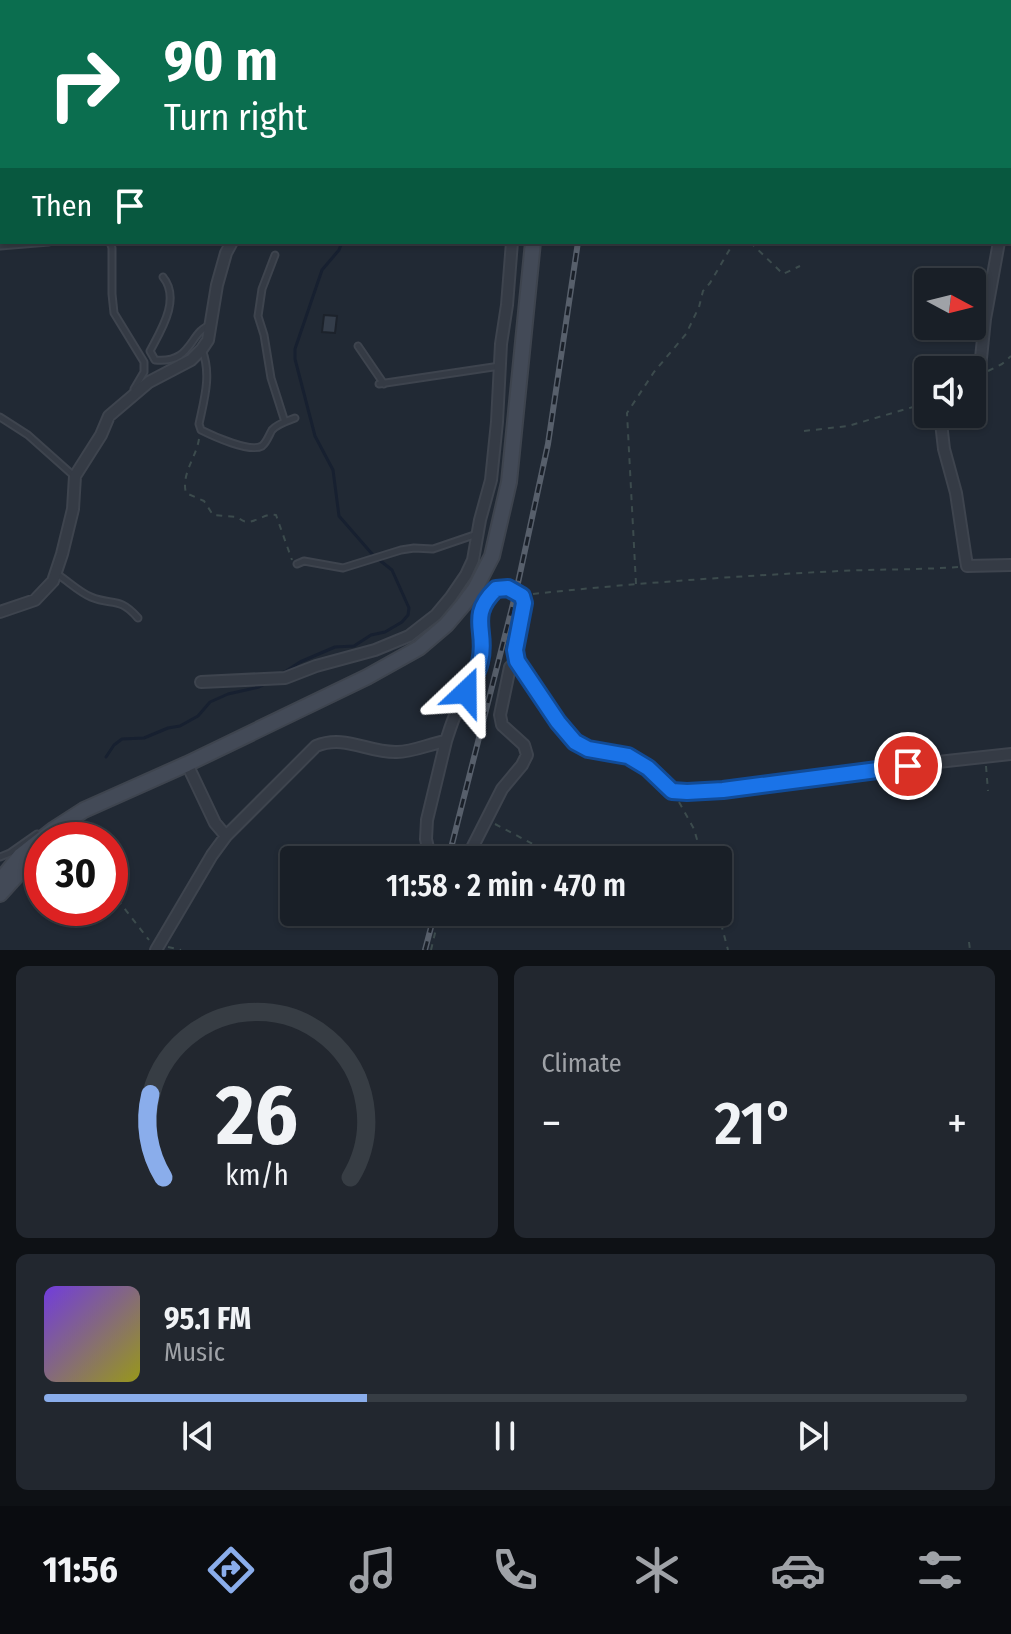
<!DOCTYPE html>
<meta charset="utf-8">
<style>
:root{--surface:#191f27;--page:#22272f;--text:#f1f3f6;--muted:#9fa2a7;--line:#373d44;--accent:#8aadeb}
body{margin:0;font-family:"Fira Sans Condensed",sans-serif;background:var(--page);color:var(--text);height:100vh;display:flex;flex-direction:column;font-size:30px;white-space:nowrap}
*{box-sizing:border-box;margin:0}
p{font-size:26px;color:var(--muted)}
.icon{flex:none;width:44px;height:44px;fill:none;stroke:currentColor;stroke-width:2;stroke-linecap:round;stroke-linejoin:round}
.map{position:relative;height:950px;overflow:hidden}
.details{display:flex;flex-direction:column;gap:16px;padding:16px;background:#0e1115;flex:1}
.details>*{flex:none}
.banner{position:absolute;left:0px;top:0px;width:1012px;height:244px;box-shadow:0 2px 6px #0004,0 0 0 2px var(--line);background:#0b6e4f;color:#fff;overflow:hidden}
.needle{width:52px;rotate:97deg}
.buttons{position:absolute;left:914px;top:268px;display:grid;gap:16px}
.buttons a{display:grid;place-items:center;width:72px;height:72px;border-radius:8px;background:var(--surface);box-shadow:0 2px 6px #0004,0 0 0 2px var(--line);font-size:40px}
.speed{position:absolute;left:24px;top:822px;display:flex;gap:16px;font-size:40px;font-weight:700;text-align:center}
.speed>*{display:grid;place-content:center;width:104px;height:104px;border-radius:50%;background:var(--surface);box-shadow:0 2px 6px #0004,0 0 0 2px var(--line);line-height:1}
.speed .limit{border:12px solid #d22;background:#fff;color:#111}
.pin{position:absolute;display:grid;place-items:center;width:68px;height:68px;color:#fff;margin:-34px;border:4px solid #fff;border-radius:50%;box-shadow:0 2px 8px #0007}
.me{position:absolute;width:88px;margin:-44px;rotate:23deg;stroke-linejoin:round;filter:drop-shadow(0 0 6px #0008)}
.turn{display:flex;align-items:center;gap:28px;height:168px;padding:0 32px;font-size:36px}
.turn .icon{width:104px;height:104px;stroke-width:2.5}
.turn b{display:block;font-size:56px;line-height:68px}
.then{display:flex;align-items:center;height:76px;padding:0 32px;background:#0003;gap:16px;font-size:30px}
.big{font-size:60px;font-weight:600;line-height:1.1}
.details .tile{flex:1;display:flex;flex-direction:column;justify-content:center;gap:12px;min-width:0;padding:0 28px;border-radius:12px;background:var(--page)}
.details .dial{align-items:center;gap:0}
.dial svg{height:208px;overflow:visible;fill:none;stroke:var(--line);stroke-width:7;stroke-linecap:round;text-anchor:middle}
.dial text{fill:var(--text);stroke:none}
.song{display:flex;align-items:center;gap:24px}
.cover{width:96px;height:96px;border-radius:12px;background:linear-gradient(135deg,hsl(260 70% 55%),hsl(60 70% 35%))}
.played{height:8px;border-radius:4px;background:linear-gradient(90deg,var(--accent) 35%,var(--line) 35%)}
.keys{display:flex;justify-content:space-around;direction:ltr}
.heat{display:flex;justify-content:space-between;align-items:center;font-size:44px;direction:ltr}
.details .tiles{flex:1;display:grid;gap:16px;grid-template-columns:1fr 1fr}
.tile:last-child{grid-column:span 2}
.trip{position:absolute;left:280px;top:846px;width:452px;height:80px;border-radius:8px;background:var(--surface);box-shadow:0 2px 6px #0004,0 0 0 2px var(--line);font-weight:600;line-height:80px;text-align:center}
.tab-bar{display:flex;height:128px;justify-content:space-around;align-items:center;background:#0a0c10;color:var(--muted)}
.tab-bar .icon{width:56px;height:56px}
.tab-bar .current{color:var(--accent)}
.tab-bar b{font-size:36px;color:var(--text)}
.map>svg:first-child{display:block}
</style>
<div class="map">
<svg width="1011" height="950" viewBox="0 0 1011 950">
<rect width="100%" height="100%" fill="#212934"/>
<g fill="none" stroke-linecap="round" stroke-linejoin="round">
<path stroke="#172030" stroke-width="3" d="M401 2V0
M280 675 300 662 335 647 354 646 371 635 385 632 402 622 408 615 409 608 392 570 373 555 339 516 333 470 315 436 295 359V349L322 270 339 250 342 242
M106 757 114 745 122 739 144 738 168 728 180 726 198 716 210 702 228 694 259 687 267 683"/>
</g>
<path fill="#343d4a" stroke="#1c222b" stroke-width="2" d="M324 315 337 316 335 333 322 332Z"/>
<g fill="none" stroke-linecap="round" stroke-linejoin="round">
<g stroke="#3e444e" stroke-width="9">
<path id="lane" d="M35 0 38 2
M110 242 112 248V294L114 313 144 362V372L134 389
M0 246 49 242
M275 255 262 289 258 316 264 335 271 378 285 422
M163 277C181 299 161 330 150 351L155 360C193 364 189 331 211 325
M358 346 384 384
M202 350C212 374 204 400 199 424L201 430C213 436 250 453 262 446 267 442 269 435 272 430 277 424 287 421 295 418
M379 384 500 366
M0 417 28 435 74 476
M297 564 304 561 343 568 401 550 414 548 433 549 477 534
M57 574C68 581 79 592 91 597 112 606 119 596 138 618
M0 857 10 853 37 834"/>
</g>
<g stroke="#3e444e" stroke-width="14">
<path id="street" d="M300 2 301 0
M536 2V0
M893 2 894 0
M972 379 980 368 985 319 999 242
M940 414 944 449 956 493 967 566 1011 565
M0 612 35 600 53 581 62 554 73 509 75 476 101 435 109 416 149 382 191 360 202 349 208 340 217 285 226 253 232 242
M201 682 285 678 316 666 375 650 409 636 436 615 451 597 466 575 473 560 480 520 491 480 497 422 501 344 507 305 512 242
M226 836 316 746C345 734 368 753 397 752 413 752 429 744 446 741 451 725 456 710 464 695 469 684 478 673 480 661 486 636 472 620 490 596 499 583 510 589 522 596L524 603 515 650 517 661 558 722 575 742 588 749 628 756 648 768 672 791 687 792 764 785 883 768 1011 754
M436 860 430 857 426 839 427 820 446 741
M463 860 468 856 502 789 522 765 527 755 524 745 502 725 500 715 510 667 517 661
M156 950 212 855 226 836 215 823 187 764"/>
</g>
<g stroke="#3e444e" stroke-width="18">
<path id="secondary" d="M558 2V0
M0 881 20 856 53 830 84 810 187 764 367 677 419 648 446 625 463 605 475 589 492 556 509 482 533 242
M0 894 27 864 42 852"/>
</g>
<path stroke="#3c4b4d" stroke-width="2" stroke-dasharray="6 6" stroke-linecap="butt" d="M750 242 783 274 800 266
M988 371 1002 364 1011 356
M804 431 848 426 913 407 928 405
M199 439C196 458 181 474 186 493L204 501 213 515 238 517C250 530 262 512 276 515L292 560
M636 584 627 413 654 372 686 334 699 307 703 291 710 283 734 242
M533 594C635 583 738 576 840 571 880 569 918 570 958 567
M986 766 988 791
M679 802 694 829 703 860
M495 824 563 860
M63 840 78 829
M110 890 149 940
M718 912 728 950
M969 942 970 950
M168 947 181 950
M431 950 440 912"/>
<use href="#lane" stroke="#353b45" stroke-width="5"/>
<use href="#street" stroke="#353b45" stroke-width="10"/>
<use href="#secondary" stroke="#434a57" stroke-width="14"/>
<g stroke="#575f6b" stroke-width="6">
<path id="rail" d="M614 2V0
M448 860 516 592 548 444 578 242
M425 950 435 912"/>
</g>
<use href="#rail" stroke="#1a2029" stroke-width="3" stroke-dasharray="9" stroke-linecap="butt"/>
</g>
<g fill="none" stroke-linecap="round" stroke-linejoin="round">
<g stroke="#114b97" stroke-width="20">
<path id="route" d="M466 692C471 682 478 672 480 662 488 631 467 617 496 589L508 588 522 596 524 603 515 650 517 661 558 722 575 742 588 749 628 756 648 768 672 791 687 792 723 790 908 766"/>
</g>
<use href="#route" stroke="#1a73e8" stroke-width="14"/>
</g>
</svg>
<div class="buttons">
<a><svg class="needle" viewBox="-14 -14 28 28"><path d="M0-13l5 13h-10z" fill="#e53935"/><path d="M0 13l5-13h-10z" fill="#9fa2a7"/></svg></a>
<a><svg class="icon" aria-label="sound" viewBox="0 0 24 24"><path d="M4 9h4l5-4v14l-5-4H4zM17 9q2 3 0 6"/></svg></a>
</div>
<div class="speed"><div class="limit">30</div></div>
<div class="pin" style="left:908px;top:766px;background:#d93025"><svg class="icon" aria-label="arrive" viewBox="0 0 24 24"><path d="M6 21V4h12l-3 4 3 4H6"/></svg></div>
<svg class="me" style="left:466px;top:692px" viewBox="-20 -20 40 40"><path d="M0-17L14 15 0 8-14 15z" fill="#1a73e8" stroke="#fff" stroke-width="4"/></svg>
<div class="trip">11:58 · 2 min · 470 m</div>
<div class="banner">
<div class="turn"><svg class="icon" aria-label="right" viewBox="0 0 24 24"><path d="M7 20v-9h11M14 6l5 5-5 5"/></svg><div><b>90 m</b>Turn right</div></div>
<div class="then">Then<svg class="icon" aria-label="arrive" viewBox="0 0 24 24"><path d="M6 21V4h12l-3 4 3 4H6"/></svg></div>
</div>
</div>
<section class="details">
<div class="tiles">
<div class="tile dial"><svg viewBox="0 0 100 80">
<path d="M14 69A42 42 0 1 1 86 69"/>
<path d="M14 69A42 42 0 0 1 9 37" stroke="#8aadeb"/>
<text x="50" y="56" font-size="32" font-weight="700">26</text>
<text x="50" y="72" font-size="11">km/h</text>
</svg></div>
<div class="tile"><p>Climate</p>
<div class="heat"><a>−</a><b class="big">21°</b><a>+</a></div>
</div>
<div class="tile">
<div class="song"><i class="cover"></i><div><b>95.1 FM</b><p>Music</p></div></div>
<div class="played"></div>
<div class="keys"><svg class="icon" aria-label="previous" viewBox="0 0 24 24"><path d="M18 5L8 12l10 7zM5 5v14"/></svg><svg class="icon" aria-label="pause" viewBox="0 0 24 24"><path d="M8 5v14M16 5v14"/></svg><svg class="icon" aria-label="next" viewBox="0 0 24 24"><path d="M6 5l10 7-10 7zM19 5v14"/></svg></div>
</div>
</div>
</section>
<nav class="tab-bar">
<b>11:56</b>
<svg class="icon current" aria-label="directions" viewBox="0 0 24 24"><path d="M12 3l9 9-9 9-9-9zM9 14v-3h6M13 9l2 2-2 2"/></svg>
<svg class="icon" aria-label="music" viewBox="0 0 24 24"><path d="M9 18V5l10-2v13"/><circle cx="6" cy="18" r="3"/><circle cx="16" cy="16" r="3"/></svg>
<svg class="icon" aria-label="phone" viewBox="0 0 24 24"><path d="M5 4h4l2 5-3 2q2 4 5 5l2-3 5 2v4C11 20 4 13 5 4z"/></svg>
<svg class="icon" aria-label="climate" viewBox="0 0 24 24"><path d="M12 3v18M4 7l16 10M4 17L20 7"/></svg>
<svg class="icon" aria-label="car" viewBox="0 0 24 24"><path d="M5 17H2v-5l4-1 3-4h7l3 4 3 1v5h-3M9 17h6M6 11h13"/><circle cx="7" cy="17" r="2"/><circle cx="17" cy="17" r="2"/></svg>
<svg class="icon" aria-label="filters" viewBox="0 0 24 24"><path d="M4 7h16M4 17h16"/><circle cx="9" cy="7" r="2"/><circle cx="15" cy="17" r="2"/></svg>
</nav>
